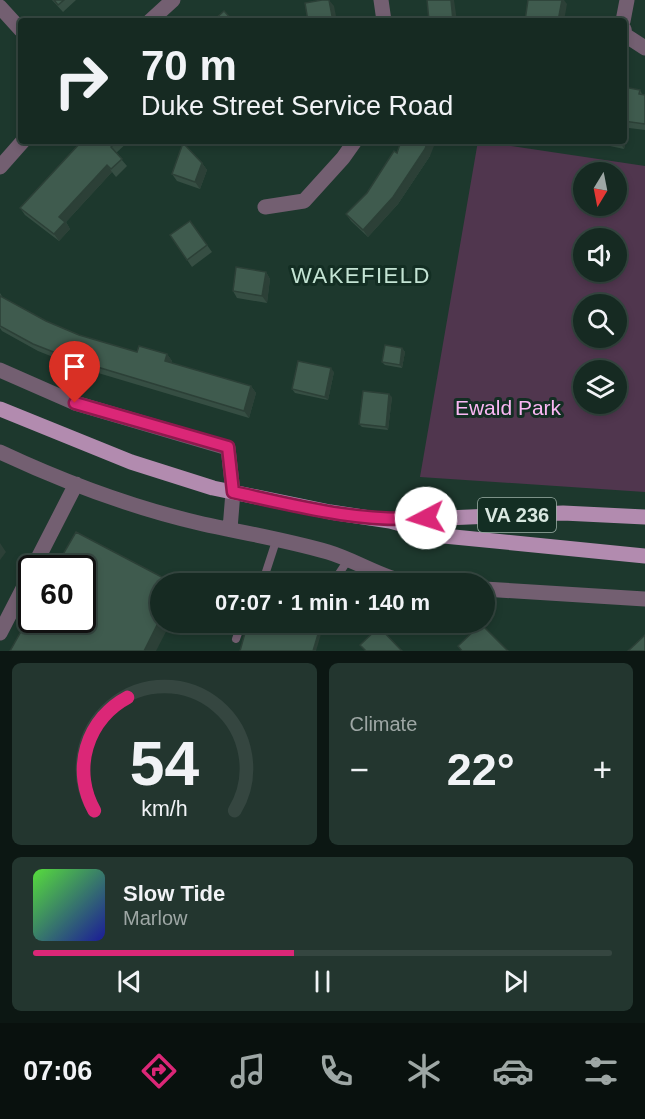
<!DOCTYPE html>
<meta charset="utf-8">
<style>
:root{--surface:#162a22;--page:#23362f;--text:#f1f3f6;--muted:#9ea7a5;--line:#354640;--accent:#db2777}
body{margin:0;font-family:Arial,sans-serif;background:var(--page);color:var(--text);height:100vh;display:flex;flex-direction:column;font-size:22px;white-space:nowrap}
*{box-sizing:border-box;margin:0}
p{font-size:20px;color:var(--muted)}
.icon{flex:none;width:33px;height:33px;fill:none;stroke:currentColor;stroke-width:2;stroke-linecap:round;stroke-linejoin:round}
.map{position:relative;height:651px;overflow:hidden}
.side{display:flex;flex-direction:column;gap:12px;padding:12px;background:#0c1713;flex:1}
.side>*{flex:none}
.hud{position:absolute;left:18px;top:18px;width:609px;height:126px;border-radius:6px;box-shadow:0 3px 9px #0003,0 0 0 2px var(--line);background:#162a22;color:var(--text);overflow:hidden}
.needle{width:39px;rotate:190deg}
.controls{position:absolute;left:573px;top:162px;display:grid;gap:12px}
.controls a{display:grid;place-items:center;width:54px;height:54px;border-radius:50%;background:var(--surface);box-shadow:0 3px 9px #0003,0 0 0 2px var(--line);font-size:30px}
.speed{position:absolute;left:18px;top:555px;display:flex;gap:12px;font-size:30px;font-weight:700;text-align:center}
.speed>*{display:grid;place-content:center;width:78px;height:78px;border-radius:50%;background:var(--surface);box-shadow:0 3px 9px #0003,0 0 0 2px var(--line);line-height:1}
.speed .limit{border:3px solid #111;border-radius:9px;background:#fff;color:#111}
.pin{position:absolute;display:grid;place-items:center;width:51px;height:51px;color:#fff;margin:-62px -26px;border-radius:50% 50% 50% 0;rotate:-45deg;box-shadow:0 0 6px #0007}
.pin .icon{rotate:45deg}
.me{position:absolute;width:66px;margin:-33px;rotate:265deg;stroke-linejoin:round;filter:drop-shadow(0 0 4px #0008)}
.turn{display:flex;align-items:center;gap:21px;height:126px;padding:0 24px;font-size:27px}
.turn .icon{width:78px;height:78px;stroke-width:2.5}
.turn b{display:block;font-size:42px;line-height:51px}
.big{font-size:45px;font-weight:800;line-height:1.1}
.side .tile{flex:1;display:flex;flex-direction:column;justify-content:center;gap:9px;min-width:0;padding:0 21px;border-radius:9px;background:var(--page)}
.side .dial{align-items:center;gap:0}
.dial svg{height:156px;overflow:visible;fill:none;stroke:var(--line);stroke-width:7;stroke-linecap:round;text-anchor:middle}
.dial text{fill:var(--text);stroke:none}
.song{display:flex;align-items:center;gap:18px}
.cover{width:72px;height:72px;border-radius:9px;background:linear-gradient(135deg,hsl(110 70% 55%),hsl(240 70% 35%))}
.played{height:6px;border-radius:3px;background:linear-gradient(90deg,var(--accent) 45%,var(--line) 45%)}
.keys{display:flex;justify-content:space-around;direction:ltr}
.heat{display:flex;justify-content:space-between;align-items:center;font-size:33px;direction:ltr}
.side .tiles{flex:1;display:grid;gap:12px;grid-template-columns:1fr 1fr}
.tile:last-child{grid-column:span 2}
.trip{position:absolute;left:150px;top:573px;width:345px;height:60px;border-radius:30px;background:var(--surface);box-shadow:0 3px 9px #0003,0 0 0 2px var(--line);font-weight:800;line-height:60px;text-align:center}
.menu{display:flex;height:96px;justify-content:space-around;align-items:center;background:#09110e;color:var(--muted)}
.menu .icon{width:42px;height:42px}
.menu .current{color:var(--accent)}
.menu b{font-size:27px;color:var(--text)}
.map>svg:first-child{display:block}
</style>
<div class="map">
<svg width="645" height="651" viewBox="0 0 645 651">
<rect width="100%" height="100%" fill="#1d382d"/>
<path fill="#50364e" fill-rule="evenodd" d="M478 141 645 166V492L420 477ZM584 172H616V206H584ZM584 238H616V272H584ZM584 304H616V338H584ZM584 370H616V404H584Z"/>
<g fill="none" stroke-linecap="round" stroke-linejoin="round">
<path stroke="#735f71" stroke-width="8" d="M262 584 277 538
M332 584 348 560
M236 639 242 622"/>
<path stroke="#735f71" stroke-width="15" d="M381 0 384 21
M0 7 21 30
M150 21 173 0
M623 21 627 0
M624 29 625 35 645 48
M0 167 23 141
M265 207 304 201 343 158 355 141
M0 370 75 403 228 448 233 492 230 529
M0 452C64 482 134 508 203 524 245 533 286 540 328 552 358 561 386 581 418 584
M33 568 76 484
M484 589 645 599
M0 633 32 571"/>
<path stroke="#b28baf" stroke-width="15" d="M0 409 131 462 213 488 330 512 390 521 444 536 645 556
M399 520 563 513 645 517"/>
</g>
<path fill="#364e43" d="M52 0H76L63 12Z
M624 87 640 90 642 94 645 95V130L629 128 624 149 596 143 595 141H624Z
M82 141H129L116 153 127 166 116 177 112 172 66 222 70 229 59 241 25 215 20 208Z
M397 153 430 156 398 204 368 237 351 221 346 214 367 193Z
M202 163 207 170 200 189 177 181 172 174Z
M190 221 212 252 192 267 170 235Z
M266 272 270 279 267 303 237 298 233 291Z
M0 293 3 298 46 321 79 335 137 352 167 354 172 361 171 363 251 386 256 393 249 418 78 367 38 351 2 331 0 328Z
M402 348 405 352 402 368 385 365 382 362Z
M334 372 328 400 295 393 292 389Z
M392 397 388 430 362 427 359 424Z"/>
<path fill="#2c4037" d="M329 0 334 6 337 21H333Z
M451 0H454L457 21H453Z
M562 0H564L567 4 564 21H558Z
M624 121 629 128 624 149 620 142V141H624Z
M428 141H436L430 156 398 204 368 237 363 230Z
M202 163 207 170 200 189 195 182Z
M107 165 112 172 66 222 70 229 59 241 54 234 59 217Z
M266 272 270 279 267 303 262 296Z
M402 348 405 352 402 368 400 365Z
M167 354 172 361 170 368 165 361Z
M331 368 334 372 328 400 325 397Z
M251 386 256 393 249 418 244 411Z
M389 394 392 397 388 430 386 427Z
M0 543 6 552 0 560Z
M160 619V622H171L156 651H144Z
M319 631 321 634 316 651H313Z"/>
<path fill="#3f5b4e" stroke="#2c4037" stroke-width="1.5" d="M54 0H64L58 5Z
M322 0H329L333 21H308L305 3Z
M427 0H451L453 21H429Z
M528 0H562L558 21H525Z
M224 11 233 21H213Z
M624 87 640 90 639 94 645 95V124L624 121V122Z
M82 141H117L111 147 122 159 111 169 107 165 59 217 65 222 54 234 20 208Z
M401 141H428L425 149 393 197 363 230 346 214 367 193 394 151 397 153Z
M183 143 202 163 195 182 172 174Z
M190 221 207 245 187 260 170 235Z
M236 267 266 272 262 296 233 291Z
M0 296 46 321 79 335 137 352 139 346 167 354 165 361 251 386 244 411 74 360 33 344 0 326Z
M385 345 402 348 400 365 382 362Z
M298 361 331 368 325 397 292 389Z
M363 391 389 394 386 427 359 424Z
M76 532 175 584H160V619L144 651H10L32 612V620H82V568H55Z
M248 622H289L319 631 313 651H240Z
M481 624 508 651H462L458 646Z
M379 627 402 651H366L360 645Z
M645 635V651H628Z"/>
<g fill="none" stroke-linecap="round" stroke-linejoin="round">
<g stroke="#8e194d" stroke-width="15">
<path id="route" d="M75 403 228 447 233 492C297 506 360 523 426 518"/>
</g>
<use href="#route" stroke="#db2777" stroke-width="10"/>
</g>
<g text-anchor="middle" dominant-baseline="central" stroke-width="6" stroke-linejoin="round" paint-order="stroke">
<rect fill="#132e23" stroke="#9db0a7" stroke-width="1.5" x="478" y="498" width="78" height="34" rx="4.5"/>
<g font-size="20" font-weight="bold" fill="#d8e7e0">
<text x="517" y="515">VA 236</text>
</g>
<g font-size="21" fill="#fab7f4" stroke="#132e23">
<text x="508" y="407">Ewald Park</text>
</g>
<g font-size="22" letter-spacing="1.5" fill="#c4e4d4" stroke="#132e23">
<text x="361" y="275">WAKEFIELD</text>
</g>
</g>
</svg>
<div class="controls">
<a><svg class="needle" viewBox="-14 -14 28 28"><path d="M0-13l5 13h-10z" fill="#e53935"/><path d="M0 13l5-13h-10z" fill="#9ea7a5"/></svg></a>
<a><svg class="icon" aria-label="sound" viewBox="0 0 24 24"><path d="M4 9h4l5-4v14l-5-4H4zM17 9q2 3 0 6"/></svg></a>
<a><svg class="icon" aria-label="search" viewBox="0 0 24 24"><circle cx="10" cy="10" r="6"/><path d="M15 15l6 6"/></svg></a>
<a><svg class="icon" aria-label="layers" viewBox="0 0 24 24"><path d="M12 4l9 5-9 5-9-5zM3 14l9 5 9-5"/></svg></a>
</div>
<div class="speed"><div class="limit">60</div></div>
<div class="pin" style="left:75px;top:403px;background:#d93025"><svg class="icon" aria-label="arrive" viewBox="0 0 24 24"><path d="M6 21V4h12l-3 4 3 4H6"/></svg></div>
<svg class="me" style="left:426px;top:518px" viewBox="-20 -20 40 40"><circle r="19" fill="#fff"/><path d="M0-13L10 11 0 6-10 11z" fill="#db2777"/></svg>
<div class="trip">07:07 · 1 min · 140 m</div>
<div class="hud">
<div class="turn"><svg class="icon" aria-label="right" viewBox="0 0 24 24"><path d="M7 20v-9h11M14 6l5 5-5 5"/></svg><div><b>70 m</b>Duke Street Service Road</div></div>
</div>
</div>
<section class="side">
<div class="tiles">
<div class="tile dial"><svg viewBox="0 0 100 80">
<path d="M14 69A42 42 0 1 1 86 69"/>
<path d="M14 69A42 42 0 0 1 31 11" stroke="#db2777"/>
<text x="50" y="56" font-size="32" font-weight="700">54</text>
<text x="50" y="72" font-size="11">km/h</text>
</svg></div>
<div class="tile"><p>Climate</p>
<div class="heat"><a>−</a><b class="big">22°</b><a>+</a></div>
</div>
<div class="tile">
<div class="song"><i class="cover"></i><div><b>Slow Tide</b><p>Marlow</p></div></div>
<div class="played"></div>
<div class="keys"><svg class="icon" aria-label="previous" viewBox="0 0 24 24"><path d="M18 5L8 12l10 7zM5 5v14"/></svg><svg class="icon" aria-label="pause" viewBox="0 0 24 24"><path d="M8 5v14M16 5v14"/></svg><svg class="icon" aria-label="next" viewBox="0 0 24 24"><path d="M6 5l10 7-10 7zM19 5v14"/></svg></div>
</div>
</div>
</section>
<nav class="menu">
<b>07:06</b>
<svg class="icon current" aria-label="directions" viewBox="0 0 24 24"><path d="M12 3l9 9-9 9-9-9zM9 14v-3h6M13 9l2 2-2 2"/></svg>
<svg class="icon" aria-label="music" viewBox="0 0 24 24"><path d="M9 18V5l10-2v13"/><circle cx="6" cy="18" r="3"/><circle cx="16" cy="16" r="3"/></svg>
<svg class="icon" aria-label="phone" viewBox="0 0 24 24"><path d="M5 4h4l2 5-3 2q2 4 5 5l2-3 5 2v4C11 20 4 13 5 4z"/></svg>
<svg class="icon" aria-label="climate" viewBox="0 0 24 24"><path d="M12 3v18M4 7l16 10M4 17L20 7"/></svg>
<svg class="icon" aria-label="car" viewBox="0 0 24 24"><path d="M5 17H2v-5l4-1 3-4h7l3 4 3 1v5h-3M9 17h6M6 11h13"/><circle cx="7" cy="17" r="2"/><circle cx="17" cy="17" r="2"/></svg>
<svg class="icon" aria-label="filters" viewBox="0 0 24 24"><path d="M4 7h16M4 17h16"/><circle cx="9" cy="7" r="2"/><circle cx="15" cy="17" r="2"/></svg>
</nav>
